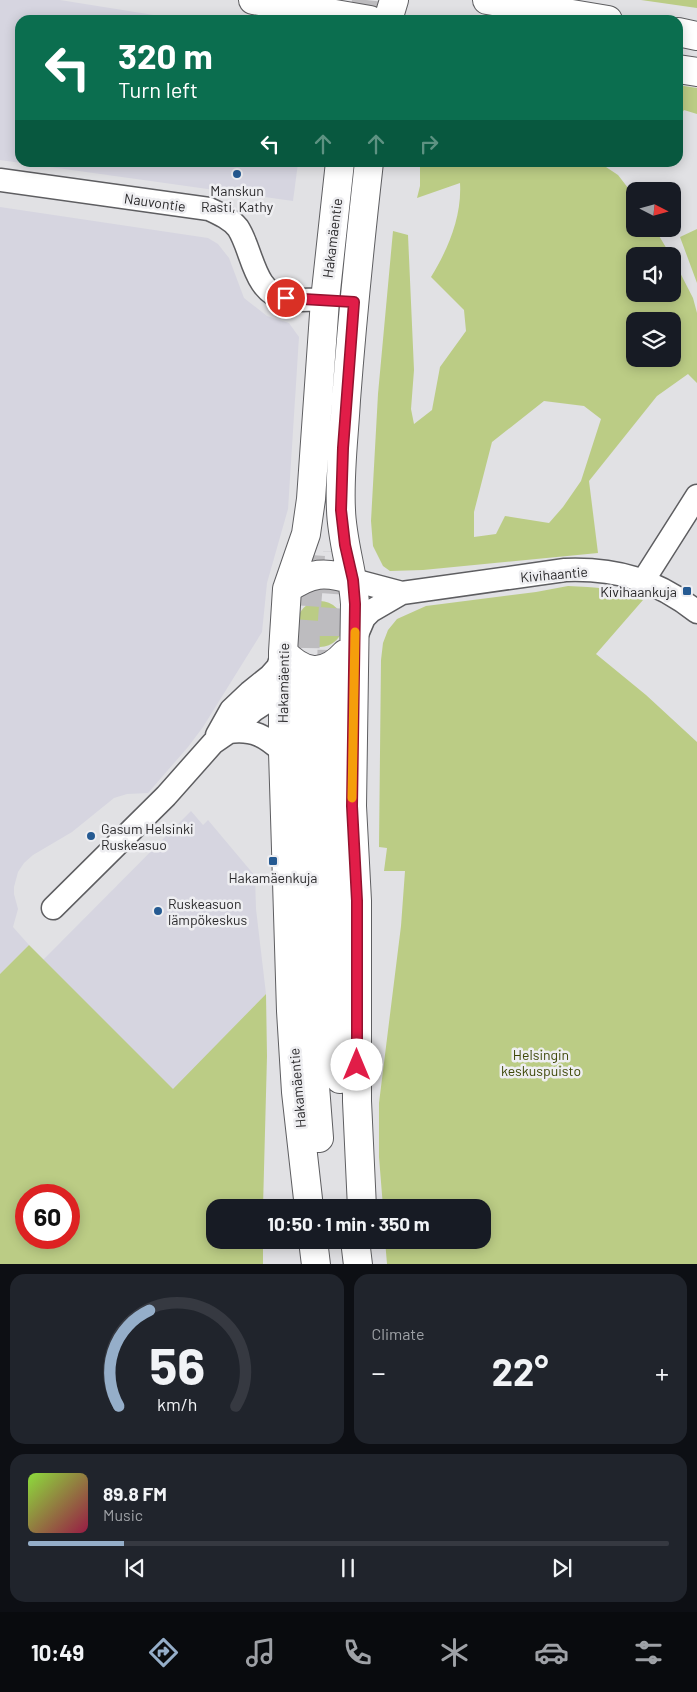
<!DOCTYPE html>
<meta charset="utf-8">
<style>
:root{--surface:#171b24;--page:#20242c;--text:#f1f3f6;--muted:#9ea1a6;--line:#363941;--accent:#95aec9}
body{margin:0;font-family:Barlow,sans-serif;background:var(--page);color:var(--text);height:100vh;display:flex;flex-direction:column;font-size:19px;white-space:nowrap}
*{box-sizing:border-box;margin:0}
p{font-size:16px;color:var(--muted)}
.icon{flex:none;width:28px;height:28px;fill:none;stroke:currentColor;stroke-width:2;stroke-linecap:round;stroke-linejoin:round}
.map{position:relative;height:1264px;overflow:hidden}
.panel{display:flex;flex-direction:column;gap:10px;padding:10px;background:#0d0f14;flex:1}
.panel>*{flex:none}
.guide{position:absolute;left:15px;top:15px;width:668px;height:152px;border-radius:15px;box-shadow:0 2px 12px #0003;background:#0b6e4f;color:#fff;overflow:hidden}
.needle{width:32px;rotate:96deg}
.buttons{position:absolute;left:626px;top:182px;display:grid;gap:10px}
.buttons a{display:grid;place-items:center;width:55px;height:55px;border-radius:10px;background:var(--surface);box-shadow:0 2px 12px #0003;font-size:25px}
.speed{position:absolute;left:15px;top:1184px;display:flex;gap:10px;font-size:25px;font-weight:700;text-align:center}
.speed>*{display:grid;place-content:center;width:65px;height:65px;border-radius:50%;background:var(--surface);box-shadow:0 2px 12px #0003;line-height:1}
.speed .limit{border:8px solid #d22;background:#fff;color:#111}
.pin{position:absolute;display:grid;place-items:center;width:42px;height:42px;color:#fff;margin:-21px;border:2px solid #fff;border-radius:50%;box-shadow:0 1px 5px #0007}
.me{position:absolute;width:55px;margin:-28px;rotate:0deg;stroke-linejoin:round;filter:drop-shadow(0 0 4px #0008)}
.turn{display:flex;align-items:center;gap:18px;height:105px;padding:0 20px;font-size:22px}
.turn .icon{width:65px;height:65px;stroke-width:2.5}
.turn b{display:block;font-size:35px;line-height:42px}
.lanes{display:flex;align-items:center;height:48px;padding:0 20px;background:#0003;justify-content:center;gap:25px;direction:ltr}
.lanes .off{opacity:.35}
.big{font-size:38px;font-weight:700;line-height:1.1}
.panel .card{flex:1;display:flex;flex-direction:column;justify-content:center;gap:8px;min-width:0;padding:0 18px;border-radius:15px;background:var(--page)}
.panel .dial{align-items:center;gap:0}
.dial svg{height:130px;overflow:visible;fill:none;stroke:var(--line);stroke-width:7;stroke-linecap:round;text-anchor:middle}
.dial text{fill:var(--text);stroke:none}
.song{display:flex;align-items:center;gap:15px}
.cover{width:60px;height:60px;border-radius:8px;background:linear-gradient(135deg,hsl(90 70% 55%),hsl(340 70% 35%))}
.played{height:5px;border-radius:2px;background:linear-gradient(90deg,var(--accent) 15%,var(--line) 15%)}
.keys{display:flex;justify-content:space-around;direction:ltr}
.heat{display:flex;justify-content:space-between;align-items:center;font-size:28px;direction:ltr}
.panel .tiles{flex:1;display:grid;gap:10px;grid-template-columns:1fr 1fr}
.card:last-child{grid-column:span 2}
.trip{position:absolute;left:206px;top:1199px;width:285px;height:50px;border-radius:15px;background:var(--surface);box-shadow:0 2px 12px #0003;font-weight:700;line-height:50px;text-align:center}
.tab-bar{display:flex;height:80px;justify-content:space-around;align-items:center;background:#090b0e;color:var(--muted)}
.tab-bar .icon{width:35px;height:35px}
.tab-bar .current{color:var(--accent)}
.tab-bar b{font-size:22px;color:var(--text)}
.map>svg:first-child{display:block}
</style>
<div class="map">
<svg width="697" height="1265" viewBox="0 0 697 1265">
<rect width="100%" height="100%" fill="#e1e1e4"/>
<path fill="#d6d5e0" d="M0 0H60L185 20H20V162L298 163 293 201 0 160Z
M0 207 208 238 218 244 229 258 244 298 267 316 289 323 299 337 288 509 267 583 262 632 203 727 188 747 148 793 127 794 114 798 72 832 33 855 24 863 18 872 14 887V894L18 909 13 927 29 945 0 974Z
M191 811 203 825 208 820 255 876 256 909 266 994 173 1090 43 960Z"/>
<path fill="#bbcc85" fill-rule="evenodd" d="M641 0H697V8Z
M678 85 697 88V114L684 110 678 119Z
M420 163H600L618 175 635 197V229H655L671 256H635V294H672L673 259 693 298 697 313V383L688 374 657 396 589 481 598 553 423 570 390 571 383 566 373 546 371 521 378 394 393 231 408 235 414 370 411 409 414 424 432 410 440 367 466 331 464 310 431 277C448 249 462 217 460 183L417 198 420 186ZM635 321H672V359H635ZM544 401 584 406 601 419 581 481 563 507 549 523 505 516 496 534 474 537V512L492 442Z
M697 229V283L680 237Z
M568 586C595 587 618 588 643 600L596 654 646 695 697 742V1264H387L385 1240H482V1208L383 1207 379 1157V1103L401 926 405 871H384L387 848 379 847 381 660 383 643 388 630 397 619 426 606 536 592Z
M297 624a23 23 0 1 1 46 0a23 23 0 1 1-46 0Z
M29 945 173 1089 266 994 267 1056 263 1207 215 1208V1240H263V1264H0V974ZM26 1195H69V1238H26Z"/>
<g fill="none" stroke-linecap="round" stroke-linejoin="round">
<path stroke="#bdbcbf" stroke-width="28" stroke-dasharray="28 14" stroke-linecap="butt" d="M364 20 366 0
M331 678 332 620 337 552
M305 690 306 621 311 555"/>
<g stroke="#5e5e61" stroke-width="25">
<path id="minor" d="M0 180 209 209C220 214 231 219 238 228 253 251 253 293 286 299 298 301 312 299 325 300
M353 580 402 593
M643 581 697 496
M355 639 364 618 371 611 402 593 565 570C616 568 657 580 697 612
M229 732C254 729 265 736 283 752
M217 735 231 710 250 692 270 676 278 667 283 652
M53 908 166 796 213 743 229 732 254 710 283 691"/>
</g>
<g stroke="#5e5e61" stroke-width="30">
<path id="major" d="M253 0 370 20
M388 20 394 0
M287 589C311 572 325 571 353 580
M283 652C303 674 324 677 345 654
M331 678C330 812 332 945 340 1079
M305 690 310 1021 319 1138
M309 1208 296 1092 291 1011 283 752V652L287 589 306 534 311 499 325 300 340 162
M362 1208 357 1101V901L352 806 355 604C353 572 342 542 341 510 339 474 344 437 346 400 352 321 360 242 369 162
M313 1240 316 1265
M355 1240 358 1265"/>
</g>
<g stroke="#5e5e61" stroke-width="30">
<path id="highway" d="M487 0 608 20
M678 32 697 36
M678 69 697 72"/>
</g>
<use href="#minor" stroke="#fff" stroke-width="22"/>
<use href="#major" stroke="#fff" stroke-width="28"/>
<use href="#highway" stroke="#fff" stroke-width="28"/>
</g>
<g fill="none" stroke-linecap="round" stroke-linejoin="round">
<g stroke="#92132f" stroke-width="12">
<path id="route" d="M286 298 354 302 343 448 341 510 345 545 353 580 355 604 352 806 357 901V1065"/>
</g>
<use href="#route" stroke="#e11d48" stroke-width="9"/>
<path stroke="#f59e0b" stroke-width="9" d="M352 798 355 632"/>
</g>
<g fill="#255a92" stroke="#eeeef1" stroke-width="2">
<circle cx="237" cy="174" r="5"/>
<rect x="682" y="586" width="10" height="10" rx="2.5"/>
<circle cx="91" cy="836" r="5"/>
<rect x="268" y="856" width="10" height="10" rx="2.5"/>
<circle cx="158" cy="911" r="5"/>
</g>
<g text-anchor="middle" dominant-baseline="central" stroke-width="5" stroke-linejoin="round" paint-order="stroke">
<g font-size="14" fill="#2b2a2c" stroke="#eeeef1">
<text x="237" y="190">Manskun<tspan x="237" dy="16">Rasti, Kathy</tspan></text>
<text x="677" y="591" text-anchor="end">Kivihaankuja</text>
<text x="101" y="828" text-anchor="start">Gasum Helsinki<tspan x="101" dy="16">Ruskeasuo</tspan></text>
<text x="273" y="877">Hakamäenkuja</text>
<text x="168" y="903" text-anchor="start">Ruskeasuon<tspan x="168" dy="16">lämpökeskus</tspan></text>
</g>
<g font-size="14" fill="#2b2a2c" stroke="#eeeef1">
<text transform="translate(155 202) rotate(8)">Nauvontie</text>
<text transform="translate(332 238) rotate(-83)">Hakamäentie</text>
<text transform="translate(554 574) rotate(-5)">Kivihaantie</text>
<text transform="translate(283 683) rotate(-89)">Hakamäentie</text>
<text transform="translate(297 1088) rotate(-95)">Hakamäentie</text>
</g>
<g font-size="14" fill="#3d4707" stroke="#eeeef1">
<text x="541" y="1054">Helsingin<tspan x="541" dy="16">keskuspuisto</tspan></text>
</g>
</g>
</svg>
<div class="buttons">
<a><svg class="needle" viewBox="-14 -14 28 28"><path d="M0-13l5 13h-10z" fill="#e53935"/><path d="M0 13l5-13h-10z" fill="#9ea1a6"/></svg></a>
<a><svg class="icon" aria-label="sound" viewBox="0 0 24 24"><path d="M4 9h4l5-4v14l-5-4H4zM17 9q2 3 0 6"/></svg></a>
<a><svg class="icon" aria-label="layers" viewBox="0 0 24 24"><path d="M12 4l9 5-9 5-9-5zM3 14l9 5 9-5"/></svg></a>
</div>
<div class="speed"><div class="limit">60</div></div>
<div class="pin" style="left:286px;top:298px;background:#d93025"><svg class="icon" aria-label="arrive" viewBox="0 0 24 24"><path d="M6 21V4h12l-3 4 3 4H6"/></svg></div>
<svg class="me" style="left:357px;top:1065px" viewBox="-20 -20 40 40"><circle r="19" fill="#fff"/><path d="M0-13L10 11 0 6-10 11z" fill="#e11d48"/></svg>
<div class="trip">10:50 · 1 min · 350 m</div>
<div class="guide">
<div class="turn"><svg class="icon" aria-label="left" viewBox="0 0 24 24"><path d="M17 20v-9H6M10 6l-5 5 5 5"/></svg><div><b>320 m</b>Turn left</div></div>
<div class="lanes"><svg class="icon" aria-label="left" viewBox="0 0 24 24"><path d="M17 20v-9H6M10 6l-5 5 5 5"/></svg><svg class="icon off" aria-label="ahead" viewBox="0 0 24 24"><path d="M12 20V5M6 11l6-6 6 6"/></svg><svg class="icon off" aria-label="ahead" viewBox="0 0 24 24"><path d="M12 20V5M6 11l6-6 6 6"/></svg><svg class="icon off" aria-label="right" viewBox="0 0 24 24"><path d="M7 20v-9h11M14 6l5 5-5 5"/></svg></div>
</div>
</div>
<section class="panel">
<div class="tiles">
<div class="card dial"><svg viewBox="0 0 100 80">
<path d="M14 69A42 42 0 1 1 86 69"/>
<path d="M14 69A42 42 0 0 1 33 10" stroke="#95aec9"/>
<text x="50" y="56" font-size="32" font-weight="700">56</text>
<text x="50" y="72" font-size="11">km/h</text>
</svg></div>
<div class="card"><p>Climate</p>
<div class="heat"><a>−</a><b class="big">22°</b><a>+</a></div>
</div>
<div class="card">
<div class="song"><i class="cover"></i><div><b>89.8 FM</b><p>Music</p></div></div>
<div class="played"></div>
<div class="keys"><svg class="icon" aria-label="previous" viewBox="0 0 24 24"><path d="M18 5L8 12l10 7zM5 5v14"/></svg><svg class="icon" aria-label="pause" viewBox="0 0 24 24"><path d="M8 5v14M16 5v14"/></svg><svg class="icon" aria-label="next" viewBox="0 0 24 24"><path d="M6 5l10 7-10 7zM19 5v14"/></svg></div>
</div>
</div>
</section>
<nav class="tab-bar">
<b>10:49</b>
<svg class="icon current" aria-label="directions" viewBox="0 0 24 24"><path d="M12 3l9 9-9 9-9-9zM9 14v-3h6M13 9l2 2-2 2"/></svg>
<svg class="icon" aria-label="music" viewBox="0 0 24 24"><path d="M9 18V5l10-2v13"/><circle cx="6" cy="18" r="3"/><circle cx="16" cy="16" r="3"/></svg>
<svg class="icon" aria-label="phone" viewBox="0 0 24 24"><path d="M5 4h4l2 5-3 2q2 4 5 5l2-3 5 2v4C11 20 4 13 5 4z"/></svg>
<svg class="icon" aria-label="climate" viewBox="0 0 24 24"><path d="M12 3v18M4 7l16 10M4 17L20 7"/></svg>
<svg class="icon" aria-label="car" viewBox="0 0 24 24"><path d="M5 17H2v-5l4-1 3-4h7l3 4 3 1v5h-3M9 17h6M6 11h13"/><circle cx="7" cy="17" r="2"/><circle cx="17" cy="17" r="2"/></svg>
<svg class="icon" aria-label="filters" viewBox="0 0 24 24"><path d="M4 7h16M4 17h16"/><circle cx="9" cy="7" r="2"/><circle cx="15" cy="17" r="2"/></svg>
</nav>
